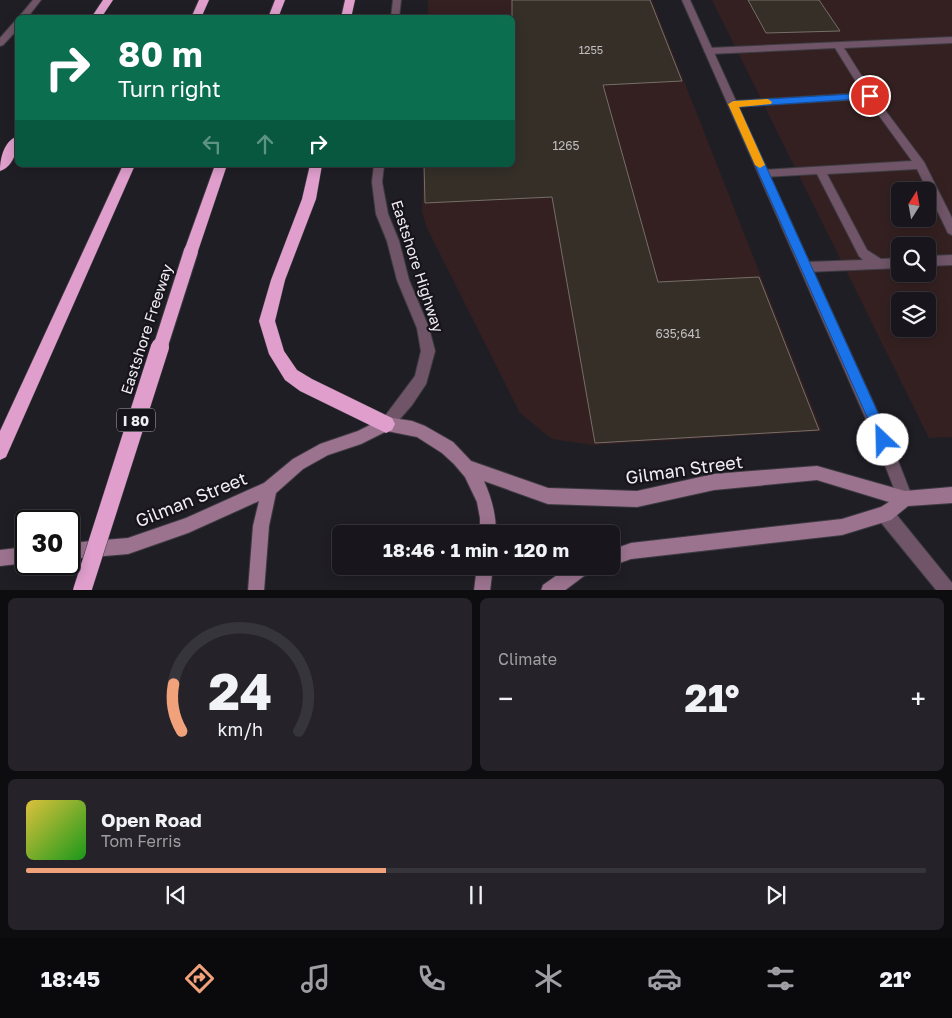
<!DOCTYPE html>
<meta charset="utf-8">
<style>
:root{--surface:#18161c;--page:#252329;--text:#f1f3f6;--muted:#9f9fa3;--line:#36353b;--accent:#f1a27b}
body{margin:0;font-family:"Golos Text",sans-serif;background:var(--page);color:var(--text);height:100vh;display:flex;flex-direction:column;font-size:19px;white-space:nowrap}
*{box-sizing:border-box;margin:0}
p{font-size:16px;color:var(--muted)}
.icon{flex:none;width:28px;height:28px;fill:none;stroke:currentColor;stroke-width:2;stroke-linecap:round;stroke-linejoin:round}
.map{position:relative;height:590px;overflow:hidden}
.sheet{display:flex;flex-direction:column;gap:8px;padding:8px;background:#0d0c0f;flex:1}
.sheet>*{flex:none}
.hud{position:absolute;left:15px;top:15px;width:500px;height:152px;border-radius:8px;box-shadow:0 2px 12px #0003,0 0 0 1px var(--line);background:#0b6e4f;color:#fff;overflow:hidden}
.needle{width:32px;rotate:11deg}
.fabs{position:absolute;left:891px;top:182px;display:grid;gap:10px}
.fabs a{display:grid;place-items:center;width:45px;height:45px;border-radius:8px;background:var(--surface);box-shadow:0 2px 12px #0003,0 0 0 1px var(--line);font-size:25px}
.speed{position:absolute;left:15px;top:510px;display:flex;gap:10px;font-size:25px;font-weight:700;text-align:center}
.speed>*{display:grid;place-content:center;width:65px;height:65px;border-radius:50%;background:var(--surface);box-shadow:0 2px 12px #0003,0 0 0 1px var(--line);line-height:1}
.speed .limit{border:2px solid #111;border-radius:8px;background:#fff;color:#111}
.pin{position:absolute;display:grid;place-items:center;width:42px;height:42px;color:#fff;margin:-21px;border:2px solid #fff;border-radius:50%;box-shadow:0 1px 5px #0007}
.me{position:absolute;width:55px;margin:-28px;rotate:336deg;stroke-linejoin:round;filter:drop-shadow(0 0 4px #0008)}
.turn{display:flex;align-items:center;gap:18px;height:105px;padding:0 20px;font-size:22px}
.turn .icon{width:65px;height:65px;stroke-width:2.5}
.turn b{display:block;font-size:35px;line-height:42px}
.lanes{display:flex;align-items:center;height:48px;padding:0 20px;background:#0003;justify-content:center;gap:25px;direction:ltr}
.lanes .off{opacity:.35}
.big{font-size:38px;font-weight:700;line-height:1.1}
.sheet .widget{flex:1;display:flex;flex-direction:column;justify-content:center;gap:8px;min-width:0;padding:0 18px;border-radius:8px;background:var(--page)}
.sheet .dial{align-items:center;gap:0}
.dial svg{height:130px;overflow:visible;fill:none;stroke:var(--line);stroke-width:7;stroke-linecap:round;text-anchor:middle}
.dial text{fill:var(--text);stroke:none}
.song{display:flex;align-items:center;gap:15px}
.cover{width:60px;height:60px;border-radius:8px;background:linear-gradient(135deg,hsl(50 70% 55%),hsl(120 70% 35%))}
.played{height:5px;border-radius:2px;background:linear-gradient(90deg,var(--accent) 40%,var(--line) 40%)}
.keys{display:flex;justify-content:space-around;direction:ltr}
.heat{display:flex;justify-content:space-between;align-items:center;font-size:28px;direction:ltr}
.sheet .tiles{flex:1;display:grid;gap:8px;grid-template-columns:1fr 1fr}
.widget:last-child{grid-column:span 2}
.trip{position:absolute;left:332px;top:525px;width:288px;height:50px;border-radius:8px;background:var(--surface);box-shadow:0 2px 12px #0003,0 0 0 1px var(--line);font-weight:700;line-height:50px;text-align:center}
.tabs{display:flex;height:80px;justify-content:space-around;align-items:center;background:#0a090b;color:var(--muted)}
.tabs .icon{width:35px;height:35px}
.tabs .on{color:var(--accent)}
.tabs b{font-size:22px;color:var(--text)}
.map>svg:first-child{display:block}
</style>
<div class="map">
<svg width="952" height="591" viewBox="0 0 952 591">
<rect width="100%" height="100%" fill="#201e25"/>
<path fill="#342020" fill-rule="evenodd" d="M428 0H652L822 431 594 445 552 439 520 413 427 228 422 212 424 165H512V18L428 17Z
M712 0H952V437L929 438ZM900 191H928V219H900ZM900 246H928V274H900ZM900 301H928V329H900Z"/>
<path fill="#352f28" stroke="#766f68" d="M512 0H650L682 81 603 85 658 282 759 277 819 430 595 443 552 197 425 203 424 165H512Z
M748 0H819L840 31 766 33Z"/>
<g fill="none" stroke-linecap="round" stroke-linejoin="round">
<g stroke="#3d3b42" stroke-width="2">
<path id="service" d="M33 0H41L27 18H18Z
M15 21H18V29L3 45 0 46V38Z
M952 37V43L844 48 873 94 924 162 952 218V235L948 233 917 169 827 174 867 250 881 259 900 258V268L806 272 802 271 800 267 802 263 806 262 863 260 859 256 817 174 764 177 759 173 760 170 912 161 867 99 733 107 728 104 733 101 863 93 835 48 709 54 704 51 709 48Z
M952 255V265L928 266V256Z"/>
</g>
<g stroke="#3d3b42" stroke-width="2">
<path id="minor" d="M682 0H690L888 435 913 499 910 504 905 507 900 504 876 442Z
M885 506 891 508 952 583V591H937L879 520 877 514 879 508Z"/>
</g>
<g stroke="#3d3b42" stroke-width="2">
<path id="tertiary" d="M393 0H401L399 18H391Z
M374 165H384L382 182 388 214 399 241 409 280 429 328 435 351 426 384 412 405 391 429 386 431 381 429 379 424 415 376 421 351 417 328 397 280 387 241 376 214 372 182Z"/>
</g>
<g stroke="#3d3b42" stroke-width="2">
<path id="secondary" d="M386 417 412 421 425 426 453 442 471 461 548 488 637 491 714 474 817 466 905 491 952 487V503L908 506 891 520 842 535 631 559 611 566V550L631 543 842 519 881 507 889 502 817 480 714 490 637 507 548 504 484 481C492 499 496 514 496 534H480V518L477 502 465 477 454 464 442 453 417 437 387 431 361 444 328 455 303 469 276 493 269 526 264 591H248L253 526 259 501 188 533 128 554 69 559V543L128 538 186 518 264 483 293 459 320 444 358 431Z
M26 547V563L0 566V550Z
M477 566H493L490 591H474Z
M570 566H598L596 572 584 576 564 591H541L543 585Z"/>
</g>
<g stroke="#3d3b42" stroke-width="1">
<path id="motorway" d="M103 0H113L101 18H91Z
M199 0H209L201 18H191Z
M275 0H285L278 18H268Z
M345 0H355L351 18H341Z
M18 136C18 148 14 167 0 171 0 159 4 140 18 136Z
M123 165H135L6 457 0 460V431Z
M215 165H227L198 251 196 255 191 257 186 255 184 251Z
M310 165H322L316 199 285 280 275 321 284 351 297 370 312 379 392 418 395 424 392 430 386 433 300 391 285 380 269 354 259 321 271 280 302 199Z"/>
</g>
<use href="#service" fill="#6f5567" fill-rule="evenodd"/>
<use href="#minor" fill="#6f5567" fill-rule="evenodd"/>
<use href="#tertiary" fill="#6f5567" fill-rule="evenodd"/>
<use href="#secondary" fill="#9c738f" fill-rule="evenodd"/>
<use href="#motorway" fill="#df9ecc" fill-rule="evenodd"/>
<g stroke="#3d3b42" stroke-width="16" stroke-linecap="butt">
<path id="motorway-bridge-far1" d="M160 348 191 251"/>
</g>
<g stroke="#3d3b42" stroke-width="19" stroke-linecap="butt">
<path id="motorway-bridge" d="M82 591 160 347"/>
</g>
<use href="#motorway-bridge-far1" stroke="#df9ecc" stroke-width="14"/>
<use href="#motorway-bridge" stroke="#df9ecc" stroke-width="18"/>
</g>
<path fill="#1a73e8" stroke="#114b97" d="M870 93 875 96 873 98 739 107 888 435 890 440 888 444 883 446 879 444 728 104 733 101Z"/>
<path fill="#f59e0b" d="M768 99 772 102 771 104 739 107 765 165 760 168 755 165 728 104 733 101Z"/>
<g text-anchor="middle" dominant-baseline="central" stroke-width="4.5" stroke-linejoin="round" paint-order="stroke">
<g font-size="11" fill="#c1bec0">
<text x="591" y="49">1255</text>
</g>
<g font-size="12" fill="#c1bec0">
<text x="566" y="145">1265</text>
<text x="678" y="333">635;641</text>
</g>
<rect fill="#17141c" stroke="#afadb2" stroke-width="1" x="117" y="408.5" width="38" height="23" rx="4"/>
<g font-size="14" font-weight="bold" fill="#f0eef3">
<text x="136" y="420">I 80</text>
</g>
<g font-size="15" fill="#f0eef3" stroke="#17141c">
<text transform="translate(418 266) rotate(72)">Eastshore Highway</text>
<text transform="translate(146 329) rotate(-72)">Eastshore Freeway</text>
</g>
<g font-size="18" fill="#f0eef3" stroke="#17141c">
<text transform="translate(684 469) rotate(-8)">Gilman Street</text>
<text transform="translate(191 499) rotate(-22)">Gilman Street</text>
</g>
</g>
</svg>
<div class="fabs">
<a><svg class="needle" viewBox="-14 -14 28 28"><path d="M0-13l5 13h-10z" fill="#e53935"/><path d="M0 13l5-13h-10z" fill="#9f9fa3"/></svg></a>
<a><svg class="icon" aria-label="search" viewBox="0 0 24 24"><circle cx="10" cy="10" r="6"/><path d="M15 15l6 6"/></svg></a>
<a><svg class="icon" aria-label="layers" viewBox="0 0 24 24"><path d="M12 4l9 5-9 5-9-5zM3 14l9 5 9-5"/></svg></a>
</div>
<div class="speed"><div class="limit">30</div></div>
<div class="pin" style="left:870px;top:96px;background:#d93025"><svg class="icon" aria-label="arrive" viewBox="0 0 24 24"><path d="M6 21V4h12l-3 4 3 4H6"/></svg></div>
<svg class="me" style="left:883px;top:440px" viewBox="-20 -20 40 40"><circle r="19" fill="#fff"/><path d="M0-13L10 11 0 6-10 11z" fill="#1a73e8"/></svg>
<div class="trip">18:46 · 1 min · 120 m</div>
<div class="hud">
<div class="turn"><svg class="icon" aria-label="right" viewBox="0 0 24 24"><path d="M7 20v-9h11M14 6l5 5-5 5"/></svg><div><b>80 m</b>Turn right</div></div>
<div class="lanes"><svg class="icon off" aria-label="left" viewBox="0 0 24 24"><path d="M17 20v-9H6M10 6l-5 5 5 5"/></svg><svg class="icon off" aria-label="ahead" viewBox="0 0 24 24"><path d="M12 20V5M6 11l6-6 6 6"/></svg><svg class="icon" aria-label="right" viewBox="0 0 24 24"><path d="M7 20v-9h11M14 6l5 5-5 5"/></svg></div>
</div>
</div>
<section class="sheet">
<div class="tiles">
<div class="widget dial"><svg viewBox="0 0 100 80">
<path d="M14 69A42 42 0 1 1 86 69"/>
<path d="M14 69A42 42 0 0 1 9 40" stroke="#f1a27b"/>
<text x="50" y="56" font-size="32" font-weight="700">24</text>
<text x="50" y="72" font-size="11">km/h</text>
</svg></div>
<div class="widget"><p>Climate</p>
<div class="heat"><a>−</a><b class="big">21°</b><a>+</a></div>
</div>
<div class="widget">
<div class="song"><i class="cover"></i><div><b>Open Road</b><p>Tom Ferris</p></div></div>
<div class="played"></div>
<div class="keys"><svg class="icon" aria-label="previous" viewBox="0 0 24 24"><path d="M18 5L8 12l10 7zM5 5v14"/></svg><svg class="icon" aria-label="pause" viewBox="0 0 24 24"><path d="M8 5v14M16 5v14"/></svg><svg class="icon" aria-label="next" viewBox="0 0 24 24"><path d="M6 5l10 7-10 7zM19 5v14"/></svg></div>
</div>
</div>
</section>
<nav class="tabs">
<b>18:45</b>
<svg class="icon on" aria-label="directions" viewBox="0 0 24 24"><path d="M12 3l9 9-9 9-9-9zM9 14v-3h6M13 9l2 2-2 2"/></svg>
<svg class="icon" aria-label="music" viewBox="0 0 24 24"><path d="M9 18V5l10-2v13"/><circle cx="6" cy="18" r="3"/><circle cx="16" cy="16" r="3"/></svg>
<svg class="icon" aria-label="phone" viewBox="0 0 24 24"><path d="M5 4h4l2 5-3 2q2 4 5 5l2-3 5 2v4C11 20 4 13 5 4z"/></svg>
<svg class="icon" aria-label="climate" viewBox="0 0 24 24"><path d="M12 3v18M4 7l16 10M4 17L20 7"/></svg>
<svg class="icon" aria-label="car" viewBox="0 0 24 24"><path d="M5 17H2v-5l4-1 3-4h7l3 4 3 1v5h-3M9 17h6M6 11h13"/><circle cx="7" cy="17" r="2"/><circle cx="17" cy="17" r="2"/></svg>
<svg class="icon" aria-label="filters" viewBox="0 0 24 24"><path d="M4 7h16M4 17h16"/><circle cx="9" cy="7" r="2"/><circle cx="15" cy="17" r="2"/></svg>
<b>21°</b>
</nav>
